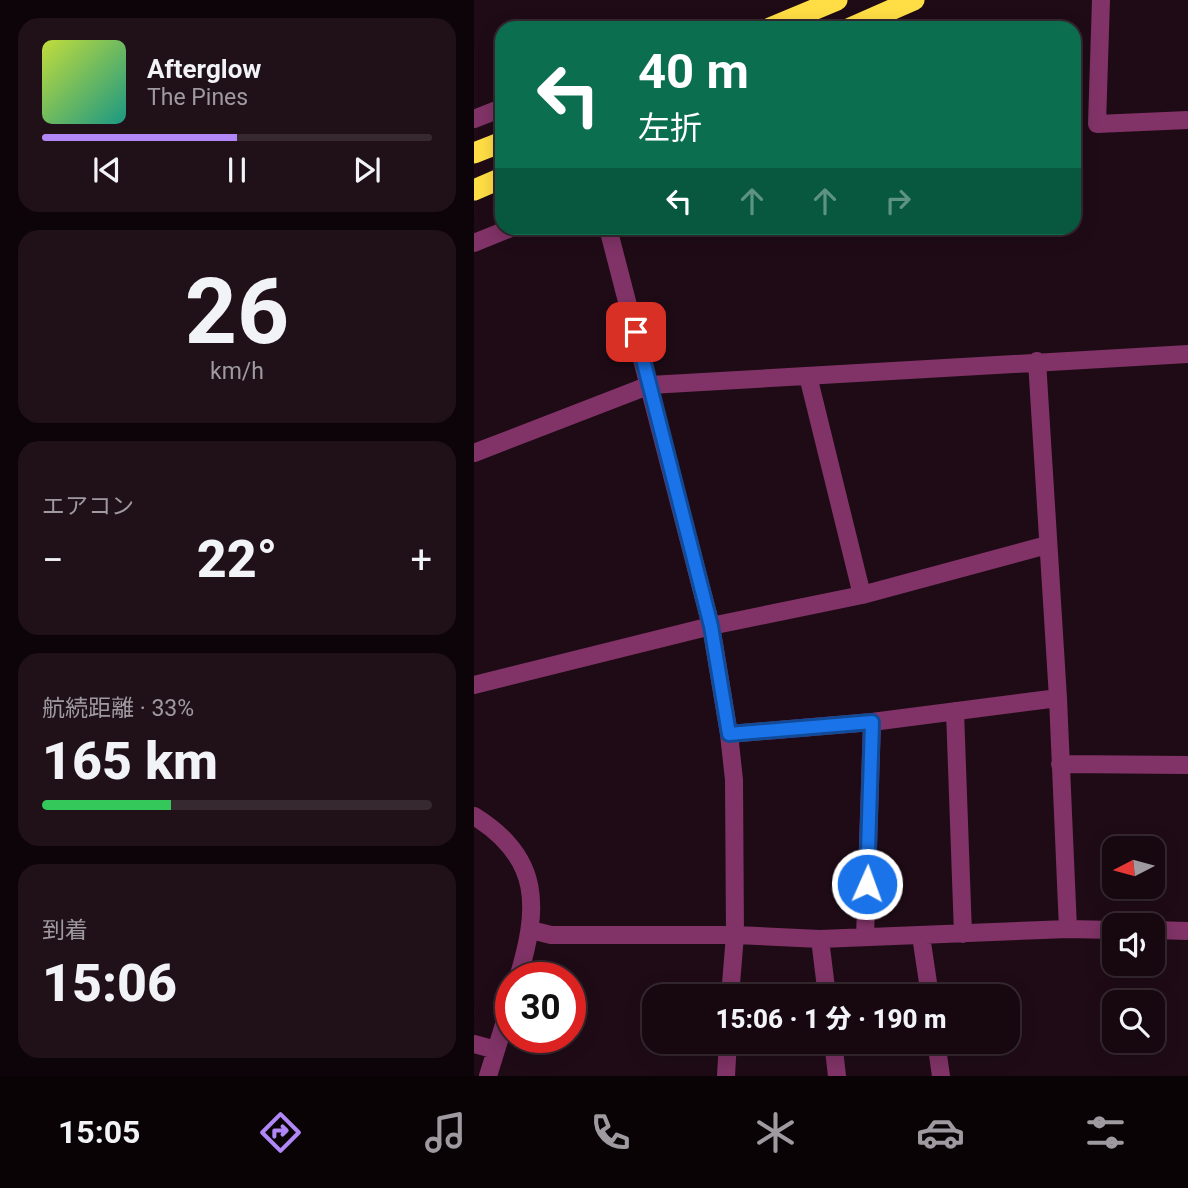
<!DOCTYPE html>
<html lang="ja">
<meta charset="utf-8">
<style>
:root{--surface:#170810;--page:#201119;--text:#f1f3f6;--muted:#9e9a9f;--line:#362930;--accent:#b186f6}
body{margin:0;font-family:Roboto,"Noto Sans JP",sans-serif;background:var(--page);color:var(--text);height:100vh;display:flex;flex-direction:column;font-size:26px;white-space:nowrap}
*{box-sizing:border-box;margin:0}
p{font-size:23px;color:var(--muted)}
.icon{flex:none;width:38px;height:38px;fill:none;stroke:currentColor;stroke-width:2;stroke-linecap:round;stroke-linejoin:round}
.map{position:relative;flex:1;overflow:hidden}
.drawer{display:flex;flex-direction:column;gap:18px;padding:18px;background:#0d0409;width:474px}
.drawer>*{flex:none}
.hud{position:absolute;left:21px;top:21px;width:586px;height:214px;border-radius:21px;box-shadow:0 4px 18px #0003,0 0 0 2px var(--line);background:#0b6e4f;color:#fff;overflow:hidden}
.needle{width:46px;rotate:264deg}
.controls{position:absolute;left:628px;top:836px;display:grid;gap:14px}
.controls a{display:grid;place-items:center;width:63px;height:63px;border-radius:14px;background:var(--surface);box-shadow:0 4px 18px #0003,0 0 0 2px var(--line);font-size:35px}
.speed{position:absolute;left:21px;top:962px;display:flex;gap:14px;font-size:35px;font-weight:700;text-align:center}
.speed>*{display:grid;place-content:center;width:91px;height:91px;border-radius:50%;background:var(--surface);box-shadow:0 4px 18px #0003,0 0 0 2px var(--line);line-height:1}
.speed .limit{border:10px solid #d22;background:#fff;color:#111}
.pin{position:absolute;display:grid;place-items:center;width:60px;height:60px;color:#fff;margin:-30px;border-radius:14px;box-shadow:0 4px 10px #0006}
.me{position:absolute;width:77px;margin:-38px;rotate:2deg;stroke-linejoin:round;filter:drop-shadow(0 0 5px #0008)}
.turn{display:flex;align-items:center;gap:24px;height:147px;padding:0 28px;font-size:32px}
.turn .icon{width:91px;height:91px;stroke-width:2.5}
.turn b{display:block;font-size:49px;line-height:60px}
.lanes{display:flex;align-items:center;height:66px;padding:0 28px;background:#0003;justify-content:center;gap:35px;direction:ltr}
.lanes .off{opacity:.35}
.big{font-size:52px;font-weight:800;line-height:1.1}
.drawer .widget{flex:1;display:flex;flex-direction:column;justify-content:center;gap:10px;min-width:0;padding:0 24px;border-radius:21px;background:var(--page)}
.drawer .dial{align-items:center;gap:0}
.dial b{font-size:91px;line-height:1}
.song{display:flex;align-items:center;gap:21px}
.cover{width:84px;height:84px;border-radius:10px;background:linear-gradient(135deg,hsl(70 70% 55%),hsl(170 70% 35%))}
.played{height:7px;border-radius:4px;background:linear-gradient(90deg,var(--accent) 50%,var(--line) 50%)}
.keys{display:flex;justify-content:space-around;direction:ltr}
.heat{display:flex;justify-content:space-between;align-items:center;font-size:38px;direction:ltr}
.charge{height:10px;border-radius:5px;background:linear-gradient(90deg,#34c759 33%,var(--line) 0)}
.trip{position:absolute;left:168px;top:984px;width:378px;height:70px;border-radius:21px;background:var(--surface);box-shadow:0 4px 18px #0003,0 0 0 2px var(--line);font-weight:800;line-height:70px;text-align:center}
.tabs{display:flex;height:112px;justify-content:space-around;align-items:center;background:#090306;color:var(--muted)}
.tabs .icon{width:49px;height:49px}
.tabs .selected{color:var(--accent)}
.tabs b{font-size:32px;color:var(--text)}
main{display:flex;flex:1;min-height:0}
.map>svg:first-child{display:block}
</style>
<main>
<section class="drawer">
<div class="widget">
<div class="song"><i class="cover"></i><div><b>Afterglow</b><p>The Pines</p></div></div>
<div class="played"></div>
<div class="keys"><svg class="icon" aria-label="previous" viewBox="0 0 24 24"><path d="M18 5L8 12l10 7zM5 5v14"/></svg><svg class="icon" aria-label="pause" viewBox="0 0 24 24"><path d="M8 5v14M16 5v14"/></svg><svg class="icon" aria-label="next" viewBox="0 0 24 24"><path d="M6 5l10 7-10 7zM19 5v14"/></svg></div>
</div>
<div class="widget dial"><b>26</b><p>km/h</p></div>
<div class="widget"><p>エアコン</p>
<div class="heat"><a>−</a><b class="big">22°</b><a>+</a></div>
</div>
<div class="widget"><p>航続距離 · 33%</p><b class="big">165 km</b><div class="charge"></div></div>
<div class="widget"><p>到着</p><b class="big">15:06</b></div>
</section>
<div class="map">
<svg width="714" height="1076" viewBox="0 0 714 1076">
<rect width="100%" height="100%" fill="#1f0b16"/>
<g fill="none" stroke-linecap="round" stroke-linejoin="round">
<path stroke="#813367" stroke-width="18" d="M627 0 623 124 714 120
M0 119 28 108
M134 228 237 626 255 734 260 780 261 935 256 996
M0 243 37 228
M563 361 584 698 594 929
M334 376 388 595
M0 453 176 385 714 354
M0 685 237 626 388 595 573 545
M481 711 489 934
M255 734 398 722 584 698
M586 764 714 765
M0 816C68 858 65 908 44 978
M57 930 77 935H261L346 939 594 929 640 930
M679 930 714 931
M447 936 456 996
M391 937 398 722
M346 939 353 996
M359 1041 363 1076
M462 1041 467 1076
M0 1044 22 1050
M14 1076 37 1002
M252 1076 254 1041"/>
<path stroke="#ffde45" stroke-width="21" d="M296 28 363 0
M376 28 440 0
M0 153 28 142
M0 190 28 178"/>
</g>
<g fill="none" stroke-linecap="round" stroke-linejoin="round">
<g stroke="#114b97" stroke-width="18">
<path id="route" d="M162 332 237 626 255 734 398 722 393 884"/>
</g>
<use href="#route" stroke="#1a73e8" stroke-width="12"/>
</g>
</svg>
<div class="controls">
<a><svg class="needle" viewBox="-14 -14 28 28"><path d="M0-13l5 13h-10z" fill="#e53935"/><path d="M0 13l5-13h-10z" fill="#9e9a9f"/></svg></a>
<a><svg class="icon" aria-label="sound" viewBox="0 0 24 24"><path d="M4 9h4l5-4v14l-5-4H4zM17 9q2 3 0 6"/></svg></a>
<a><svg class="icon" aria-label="search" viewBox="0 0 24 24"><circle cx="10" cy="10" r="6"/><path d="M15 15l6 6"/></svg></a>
</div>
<div class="speed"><div class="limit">30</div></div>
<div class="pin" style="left:162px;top:332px;background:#d93025"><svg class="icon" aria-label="arrive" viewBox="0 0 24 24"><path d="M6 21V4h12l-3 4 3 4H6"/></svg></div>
<svg class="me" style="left:393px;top:884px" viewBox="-20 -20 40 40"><circle r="17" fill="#1a73e8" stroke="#fff" stroke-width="3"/><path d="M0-11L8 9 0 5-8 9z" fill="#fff"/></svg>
<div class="trip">15:06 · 1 分 · 190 m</div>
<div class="hud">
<div class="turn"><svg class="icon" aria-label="left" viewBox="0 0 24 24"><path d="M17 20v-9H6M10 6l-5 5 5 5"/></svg><div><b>40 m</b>左折</div></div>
<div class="lanes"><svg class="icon" aria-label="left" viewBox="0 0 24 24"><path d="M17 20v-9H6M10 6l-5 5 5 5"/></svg><svg class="icon off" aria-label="ahead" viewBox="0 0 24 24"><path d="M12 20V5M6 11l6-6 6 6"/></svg><svg class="icon off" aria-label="ahead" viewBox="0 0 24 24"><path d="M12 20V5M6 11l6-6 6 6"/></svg><svg class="icon off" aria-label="right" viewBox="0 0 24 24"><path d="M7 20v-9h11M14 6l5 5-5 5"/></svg></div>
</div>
</div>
</main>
<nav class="tabs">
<b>15:05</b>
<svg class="icon selected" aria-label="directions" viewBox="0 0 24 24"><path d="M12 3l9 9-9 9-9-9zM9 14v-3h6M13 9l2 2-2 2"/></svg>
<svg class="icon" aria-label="music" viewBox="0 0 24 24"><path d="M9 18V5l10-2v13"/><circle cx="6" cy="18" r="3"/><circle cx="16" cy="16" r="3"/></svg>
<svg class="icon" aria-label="phone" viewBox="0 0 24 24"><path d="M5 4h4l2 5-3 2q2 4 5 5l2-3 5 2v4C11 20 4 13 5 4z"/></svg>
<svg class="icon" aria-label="climate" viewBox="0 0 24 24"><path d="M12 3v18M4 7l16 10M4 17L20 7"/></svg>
<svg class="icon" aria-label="car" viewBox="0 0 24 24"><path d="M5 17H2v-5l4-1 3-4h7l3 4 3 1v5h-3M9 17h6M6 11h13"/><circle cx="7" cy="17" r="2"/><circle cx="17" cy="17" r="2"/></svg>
<svg class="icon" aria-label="filters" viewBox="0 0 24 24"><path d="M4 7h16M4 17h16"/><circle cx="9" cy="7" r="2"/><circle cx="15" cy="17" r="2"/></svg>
</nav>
